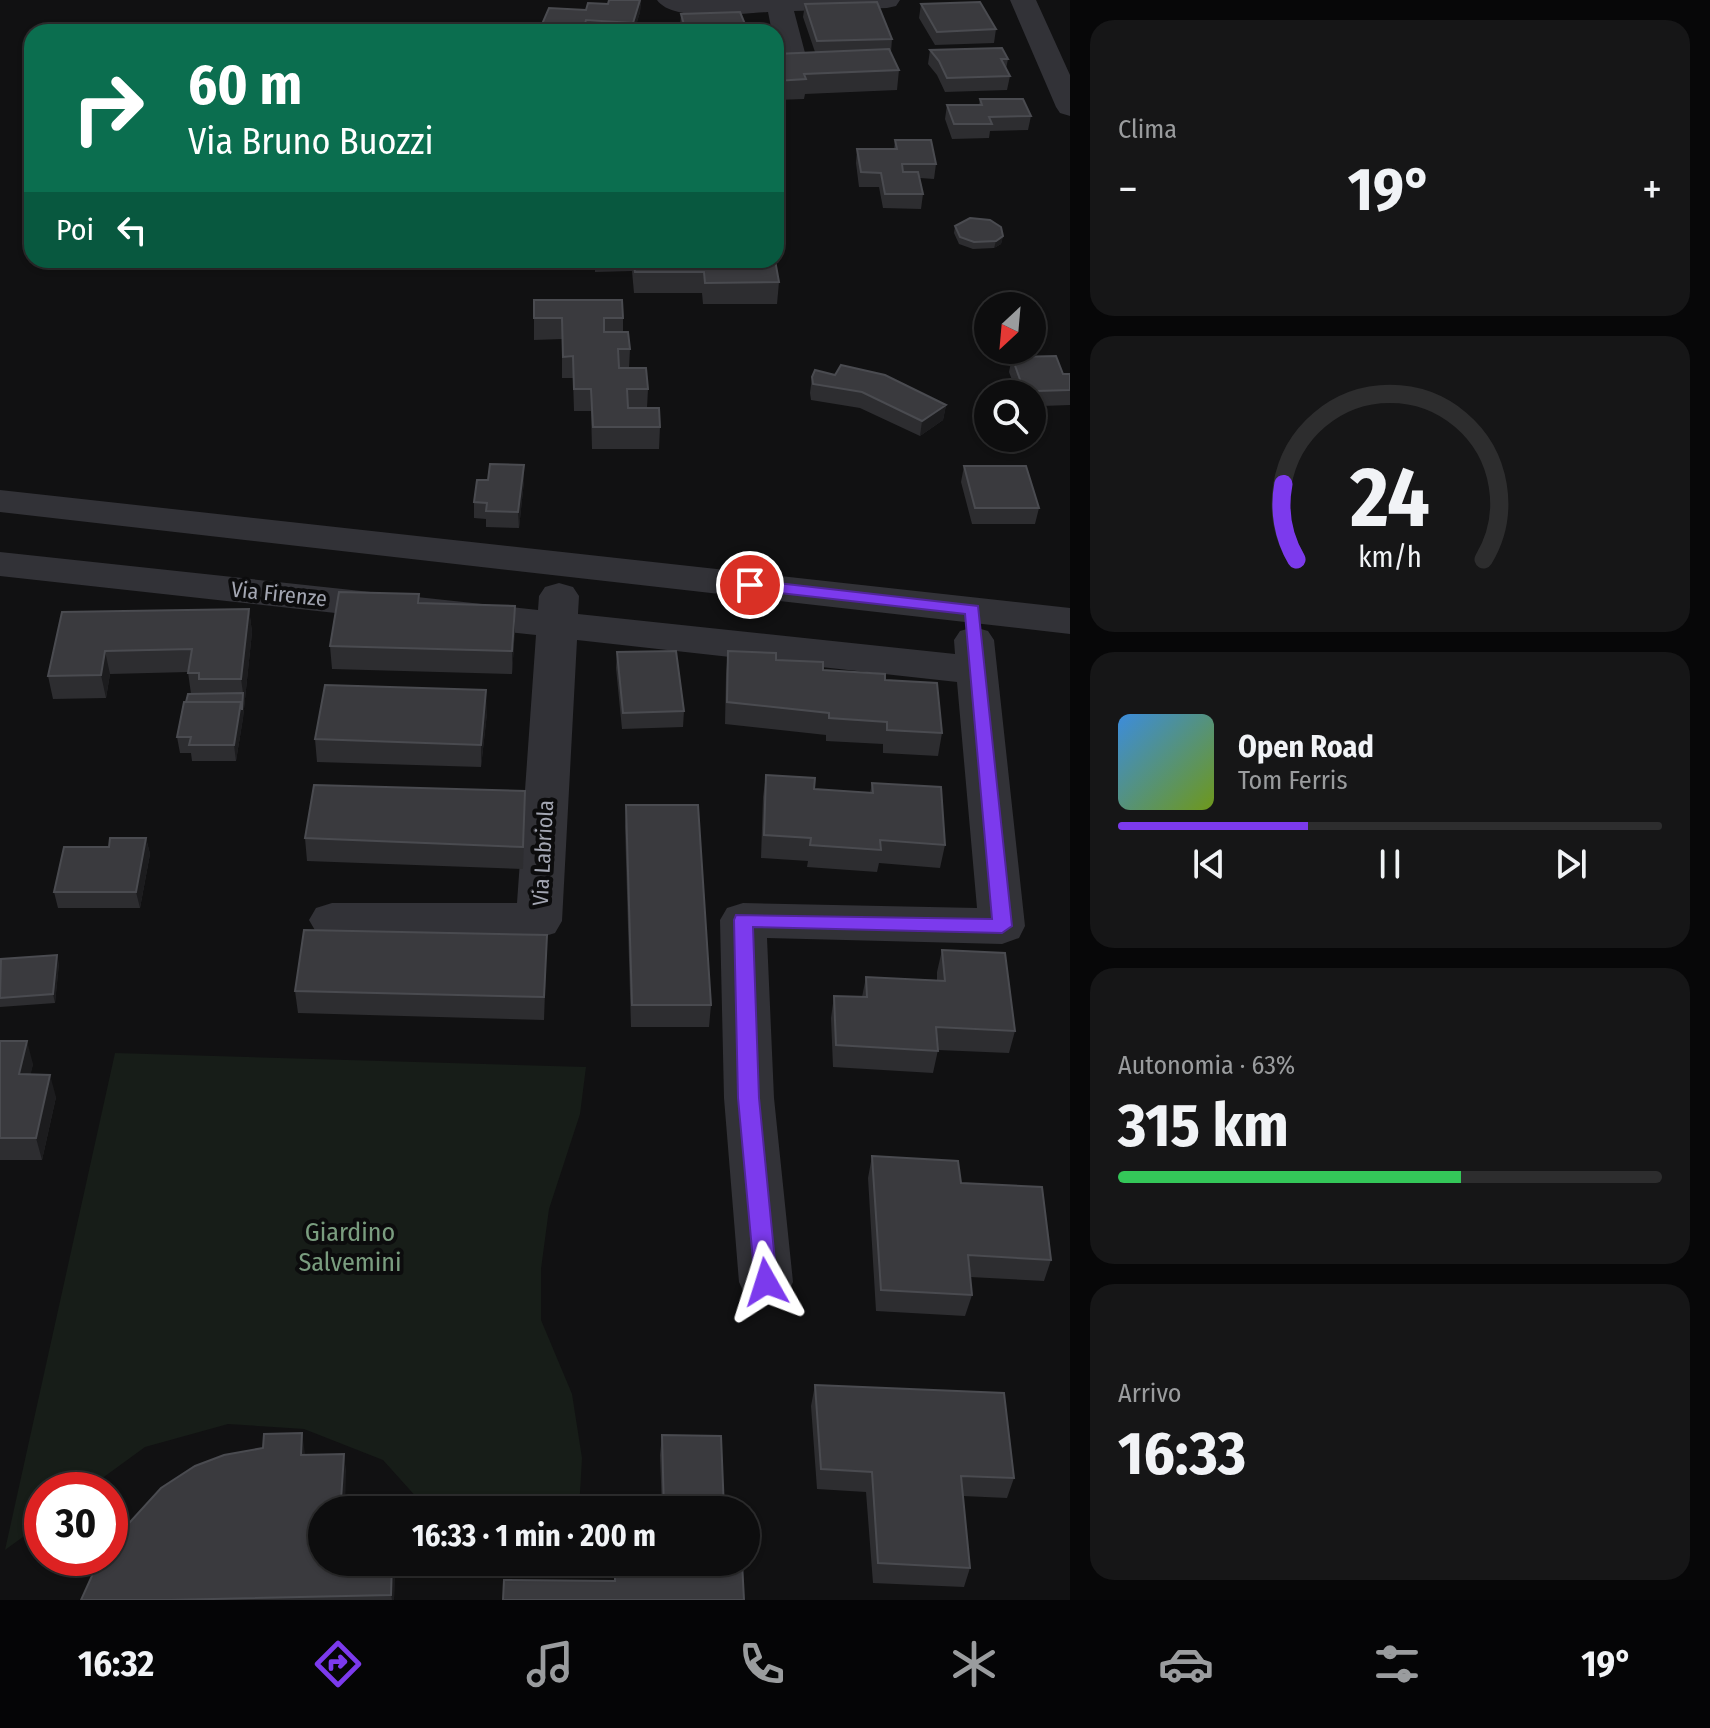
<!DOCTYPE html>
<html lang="it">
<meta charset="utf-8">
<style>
:root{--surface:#0d0d0e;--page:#161617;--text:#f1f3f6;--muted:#9a9c9e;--line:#2d2d2e;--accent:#7c3aed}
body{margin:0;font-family:"Fira Sans Condensed",sans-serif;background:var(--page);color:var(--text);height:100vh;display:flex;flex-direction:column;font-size:30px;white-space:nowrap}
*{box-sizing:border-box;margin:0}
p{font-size:26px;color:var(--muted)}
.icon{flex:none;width:44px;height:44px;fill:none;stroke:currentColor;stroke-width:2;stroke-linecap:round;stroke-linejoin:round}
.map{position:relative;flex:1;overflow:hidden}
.sheet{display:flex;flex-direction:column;gap:20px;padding:20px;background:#070708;width:640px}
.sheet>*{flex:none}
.hud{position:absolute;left:24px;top:24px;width:760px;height:244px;border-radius:24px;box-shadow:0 2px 6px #0004,0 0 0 2px var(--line);background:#0b6e4f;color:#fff;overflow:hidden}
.needle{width:52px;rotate:206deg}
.fabs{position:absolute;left:974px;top:292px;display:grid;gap:16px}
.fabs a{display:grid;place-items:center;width:72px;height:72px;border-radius:50%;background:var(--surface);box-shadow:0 2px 6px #0004,0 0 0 2px var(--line);font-size:40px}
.speed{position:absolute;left:24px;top:1472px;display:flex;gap:16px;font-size:40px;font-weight:700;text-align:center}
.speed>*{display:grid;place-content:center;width:104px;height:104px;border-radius:50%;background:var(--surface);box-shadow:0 2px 6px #0004,0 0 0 2px var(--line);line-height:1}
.speed .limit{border:12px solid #d22;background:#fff;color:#111}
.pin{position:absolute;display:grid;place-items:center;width:68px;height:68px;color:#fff;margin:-34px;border:4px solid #fff;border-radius:50%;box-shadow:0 2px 8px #0007}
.me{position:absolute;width:88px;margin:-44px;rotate:354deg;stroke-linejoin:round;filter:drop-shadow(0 0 6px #0008)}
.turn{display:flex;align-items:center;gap:28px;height:168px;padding:0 32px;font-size:36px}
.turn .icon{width:104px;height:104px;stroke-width:2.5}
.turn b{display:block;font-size:56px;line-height:68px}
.then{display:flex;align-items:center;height:76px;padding:0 32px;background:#0003;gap:16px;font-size:30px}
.big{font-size:60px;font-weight:700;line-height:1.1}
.sheet .tile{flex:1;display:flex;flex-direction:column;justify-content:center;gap:12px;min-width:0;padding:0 28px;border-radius:24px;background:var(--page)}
.sheet .dial{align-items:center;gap:0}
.dial svg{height:208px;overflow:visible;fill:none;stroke:var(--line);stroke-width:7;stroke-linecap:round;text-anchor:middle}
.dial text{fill:var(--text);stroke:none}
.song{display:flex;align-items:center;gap:24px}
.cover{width:96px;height:96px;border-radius:12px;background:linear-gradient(135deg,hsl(210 70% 55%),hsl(80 70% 35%))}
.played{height:8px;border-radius:4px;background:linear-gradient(90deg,var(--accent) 35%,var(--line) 35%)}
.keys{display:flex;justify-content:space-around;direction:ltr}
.heat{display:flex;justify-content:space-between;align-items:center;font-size:44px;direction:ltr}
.charge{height:12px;border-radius:6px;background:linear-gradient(90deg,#34c759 63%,var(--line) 0)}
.trip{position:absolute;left:308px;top:1496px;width:452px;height:80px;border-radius:40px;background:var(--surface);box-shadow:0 2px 6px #0004,0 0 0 2px var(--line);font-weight:700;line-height:80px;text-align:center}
.dock{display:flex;height:128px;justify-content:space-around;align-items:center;background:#050506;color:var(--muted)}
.dock .icon{width:56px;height:56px}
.dock .selected{color:var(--accent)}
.dock b{font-size:36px;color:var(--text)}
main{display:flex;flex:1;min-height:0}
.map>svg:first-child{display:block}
</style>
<main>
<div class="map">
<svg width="1070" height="1600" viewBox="0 0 1070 1600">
<rect width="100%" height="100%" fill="#111112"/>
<path fill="#171d18" d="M115 1053 586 1067 580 1114 549 1209 541 1269V1320L572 1394 582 1458 579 1510H428L383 1460 304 1429 228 1424 145 1447 86 1490H42V1523L5 1550Z"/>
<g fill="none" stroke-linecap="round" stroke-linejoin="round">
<path fill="#323237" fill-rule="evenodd" d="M657 0H900L896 6 887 8 794 11 809 68 805 74 776 77V61L779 60 776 32H772L768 12C742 13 673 23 657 0Z
M1010 0H1036L1070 75V116L1060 113 1056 107Z
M0 490 1070 608V634L0 512Z
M0 552 538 610 539 596 545 587 559 583 573 587 579 596 578 614 955 654 954 640 960 631 974 627 988 631 994 640 1025 926 1019 938 1002 944 767 938 774 1098 793 1282 785 1299 766 1306 747 1299 739 1282 724 1098 720 920 727 908 743 903 977 908 957 682 577 640 562 921 555 933 539 938 332 937 316 932 309 920 316 908 332 903H517L536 635 0 576Z"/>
</g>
<path fill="#2d2d30" d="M641 0 640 12 634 32H542V24L608 4Z
M805 4 892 39 891 52 899 70 897 90 805 94 804 99 776 100V54L815 52 803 17Z
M921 4 996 29 994 43 935 45 919 18Z
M681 14 747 29V32H681L680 27Z
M930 50 1008 59 1006 69 1010 76 1007 90 945 92 937 75 928 64Z
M980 99 1031 116 1028 130 990 131 989 138 952 139 945 119 947 105H979Z
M895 140 936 164 934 179 920 178 923 194 921 209 883 208 879 187H859L856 163 857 149H894Z
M955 226 1003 236 1001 244 994 248 973 249 959 244 954 233Z
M595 260H775L779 282 777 304H703L702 293H634L632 271 595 272Z
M534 300 623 318V332L630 349 629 368 648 389 647 408 660 427 659 449H592L591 411H574L573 378H562V339L534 340Z
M1012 357 1063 374H1070V405L1042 406 1046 418 1043 434H1032V394H992L993 388H1015L1009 372Z
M812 377 946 405 943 420 920 436 860 408 811 400 810 393Z
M524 465V481L519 528 486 527V519L474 518V502L488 480Z
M964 466 1039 508 1035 524H972L961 482Z
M419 594 420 603 515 628 512 674 332 669 330 646Z
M249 609 252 632 243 718 236 761H192L191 753H180L177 737 186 702 191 694 188 672 110 674 106 698 53 699 48 676 62 612Z
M728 651 823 670 885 680 942 733 938 756 883 753V744L826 741V735L725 724 726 674Z
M617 652 684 711 683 727 622 729 616 668Z
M487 713 481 767 317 762 315 739Z
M766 775 814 789 870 793 872 783 945 845 940 868 879 863 877 872 807 867 808 861 761 858 763 797Z
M626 805 711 1005 709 1027H631L625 827Z
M525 814 523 869 307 861 305 838Z
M146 838 150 854 140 908H58L54 892Z
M547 935 544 1020 298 1013 295 991Z
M942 950 1015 1031 1009 1053 938 1050 933 1073 833 1067 831 1018 834 996 862 997 866 977 937 980V972Z
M59 963 55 1003 0 1007V970Z
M0 1041 33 1064 30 1075 56 1097 42 1160H0Z
M872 1156 961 1183 1051 1260 1044 1281 970 1277 972 1295 965 1316 876 1311 868 1178Z
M815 1385 1014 1478 1007 1498 963 1496 970 1568 964 1587 873 1583 866 1492 817 1489 811 1406Z
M662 1435 724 1510H662L660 1455Z
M344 1454 346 1474 322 1562H395L394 1600H81L305 1455Z"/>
<path fill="#1c1c1e" d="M641 0 640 12 634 32H633V23Z
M1003 236 1001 244 994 248 996 241Z
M946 405 943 420 920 436 922 421Z
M524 465V481L519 528 518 512Z
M515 606V628L512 674V651Z
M249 609 252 632 243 718 236 761 234 745 243 693 241 679Z
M105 651 110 674 106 698 101 675Z
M486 690 487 713 481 767V745Z
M146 838 150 854 140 908 136 892Z
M57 955 59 963 55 1003 53 994Z
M27 1041 33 1064 26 1097 19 1074Z
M50 1075 56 1097 42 1160 36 1138Z
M302 1433 305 1454 304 1475 301 1455Z
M344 1454 346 1474 345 1510 341 1500Z
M392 1562H395L394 1600H392L391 1595Z"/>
<path fill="#3a3a3e" stroke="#4a4b50" stroke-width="2" d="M609 0H640L633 23 586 20 584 27 542 24 549 8 586 10 588 3 608 4Z
M877 2 892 39 817 41 805 4Z
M980 2 996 29 937 32 921 4Z
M740 12 747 29 712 31 713 32H686L681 14Z
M1002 48 1008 59H1001L1010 76 947 78 939 61 930 50Z
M889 49 899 70 804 74 806 79 776 81V54Z
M980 99H1023L1031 116 989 117 992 124H954L947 105H982Z
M895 140H931L936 164H902L903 172H918L923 194H885L881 173 861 172 857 149H897Z
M970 218 990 220 1001 227 1003 236 996 241 974 242 960 237 955 226Z
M633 260H775L779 282 705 283 704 272H635Z
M534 300H622L623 318H604V332H628L630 349H618L619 368H646L648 389H627L628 408H659L660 427H593L591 389H574L573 356 563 357 562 318H534Z
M1056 356 1063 374H1070V390L1036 391 1046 418 1032 419V394H995L993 388H1023L1012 357Z
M841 365 885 375 946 405 922 421 862 392 813 384 812 377 815 370 835 375Z
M490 464 524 465 518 512 486 511 487 503 474 502 477 480H488Z
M964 466H1026L1039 508H975Z
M339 592 419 594 418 603 515 606 512 651 330 646Z
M249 609 241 679H199V673H188L192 649 105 651 101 675 48 676 62 612Z
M676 651 684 711 623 713 617 652Z
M728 651 776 653V660L823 662V670L885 674V680L937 683 942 733 887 730V722L829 718V713L727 702Z
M325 685 486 690 481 745 315 739Z
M243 693 242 710 241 702H186L188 694Z
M184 702H241L234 745H189L191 737H177Z
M766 775 815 778 814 789 873 793 872 783 941 787 945 845 880 840 881 850 810 845 811 838 764 835Z
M314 785 525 791 523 847 305 838Z
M626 805H698L711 1005H632Z
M110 838H146L136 892H54L64 847H109Z
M304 930 547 935 544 997 295 991Z
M942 950 1005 953 1015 1031 936 1027 938 1051 836 1045 834 996 867 997 866 977 945 981Z
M57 955 53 994 0 998 1 959Z
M0 1041H27L19 1074 50 1075 36 1138H0Z
M872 1156 958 1161 961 1183 1042 1187 1051 1260 968 1255 972 1295 881 1290Z
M815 1385 1004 1393 1014 1478 961 1476 970 1568 878 1563 872 1472 821 1469Z
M302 1433 301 1455 344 1454 341 1500 394 1499V1510H322V1562H392L391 1595 170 1600H81L100 1558H110V1544L161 1488 195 1466 224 1455 263 1448 264 1434Z
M662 1435 721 1436 724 1510H664Z
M615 1562H742L744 1600H503L504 1580 615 1581Z"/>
<path fill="#7c3aed" stroke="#51269a" stroke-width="2" d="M750 580 978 606 1012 926 1002 933 753 927 759 1098 777 1282 774 1289 766 1292 758 1289 755 1282 738 1098 734 920 736 915 992 919 965 614 745 589V582Z"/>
<g text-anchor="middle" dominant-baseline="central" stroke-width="8" stroke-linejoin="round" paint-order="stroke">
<g font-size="22" fill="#a3a6b2" stroke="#0c0c0d">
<text transform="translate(279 594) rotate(6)">Via Firenze</text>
<text transform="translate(543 853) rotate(-87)">Via Labriola</text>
</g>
<g font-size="26" fill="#7a9d7f" stroke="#0c0c0d">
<text x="350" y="1232">Giardino<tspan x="350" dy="30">Salvemini</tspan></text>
</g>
</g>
</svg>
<div class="fabs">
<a><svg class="needle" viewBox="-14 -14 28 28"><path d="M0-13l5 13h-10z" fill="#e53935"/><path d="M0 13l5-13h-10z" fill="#9a9c9e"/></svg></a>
<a><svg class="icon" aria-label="search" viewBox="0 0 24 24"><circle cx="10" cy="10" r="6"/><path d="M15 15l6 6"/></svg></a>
</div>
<div class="speed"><div class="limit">30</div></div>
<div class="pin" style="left:750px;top:585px;background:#d93025"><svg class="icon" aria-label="arrive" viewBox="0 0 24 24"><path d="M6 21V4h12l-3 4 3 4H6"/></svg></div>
<svg class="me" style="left:766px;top:1282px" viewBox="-20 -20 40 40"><path d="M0-17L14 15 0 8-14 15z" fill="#7c3aed" stroke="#fff" stroke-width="4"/></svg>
<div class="trip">16:33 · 1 min · 200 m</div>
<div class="hud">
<div class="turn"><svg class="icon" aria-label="right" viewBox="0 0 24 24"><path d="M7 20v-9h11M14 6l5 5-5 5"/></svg><div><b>60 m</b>Via Bruno Buozzi</div></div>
<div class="then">Poi<svg class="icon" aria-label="left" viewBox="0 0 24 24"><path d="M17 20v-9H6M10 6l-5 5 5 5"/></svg></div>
</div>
</div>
<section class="sheet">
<div class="tile"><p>Clima</p>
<div class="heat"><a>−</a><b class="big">19°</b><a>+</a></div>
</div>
<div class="tile dial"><svg viewBox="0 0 100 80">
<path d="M14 69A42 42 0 1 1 86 69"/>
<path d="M14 69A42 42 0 0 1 9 40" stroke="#7c3aed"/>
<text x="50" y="56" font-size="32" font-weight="700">24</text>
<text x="50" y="72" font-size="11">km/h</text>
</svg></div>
<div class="tile">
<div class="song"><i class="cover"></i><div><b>Open Road</b><p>Tom Ferris</p></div></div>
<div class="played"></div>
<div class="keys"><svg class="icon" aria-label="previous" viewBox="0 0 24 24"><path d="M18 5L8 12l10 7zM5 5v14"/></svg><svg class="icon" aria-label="pause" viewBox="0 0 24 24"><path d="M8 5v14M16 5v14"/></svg><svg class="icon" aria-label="next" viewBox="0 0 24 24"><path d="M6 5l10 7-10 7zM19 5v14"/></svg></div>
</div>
<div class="tile"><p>Autonomia · 63%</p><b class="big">315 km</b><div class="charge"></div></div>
<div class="tile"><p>Arrivo</p><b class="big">16:33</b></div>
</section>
</main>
<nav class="dock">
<b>16:32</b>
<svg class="icon selected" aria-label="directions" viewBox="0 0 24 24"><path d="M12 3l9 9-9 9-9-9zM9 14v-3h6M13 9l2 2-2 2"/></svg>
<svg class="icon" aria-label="music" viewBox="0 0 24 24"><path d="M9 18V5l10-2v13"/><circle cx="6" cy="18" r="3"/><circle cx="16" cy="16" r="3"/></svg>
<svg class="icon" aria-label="phone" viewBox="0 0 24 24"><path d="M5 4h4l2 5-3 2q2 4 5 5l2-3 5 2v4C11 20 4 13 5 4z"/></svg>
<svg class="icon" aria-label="climate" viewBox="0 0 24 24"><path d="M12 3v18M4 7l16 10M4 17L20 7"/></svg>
<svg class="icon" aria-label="car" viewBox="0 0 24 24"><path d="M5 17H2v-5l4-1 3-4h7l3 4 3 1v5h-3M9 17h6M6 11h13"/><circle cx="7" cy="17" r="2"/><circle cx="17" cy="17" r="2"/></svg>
<svg class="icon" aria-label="filters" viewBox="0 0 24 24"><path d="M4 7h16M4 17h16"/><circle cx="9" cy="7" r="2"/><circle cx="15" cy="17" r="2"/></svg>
<b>19°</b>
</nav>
